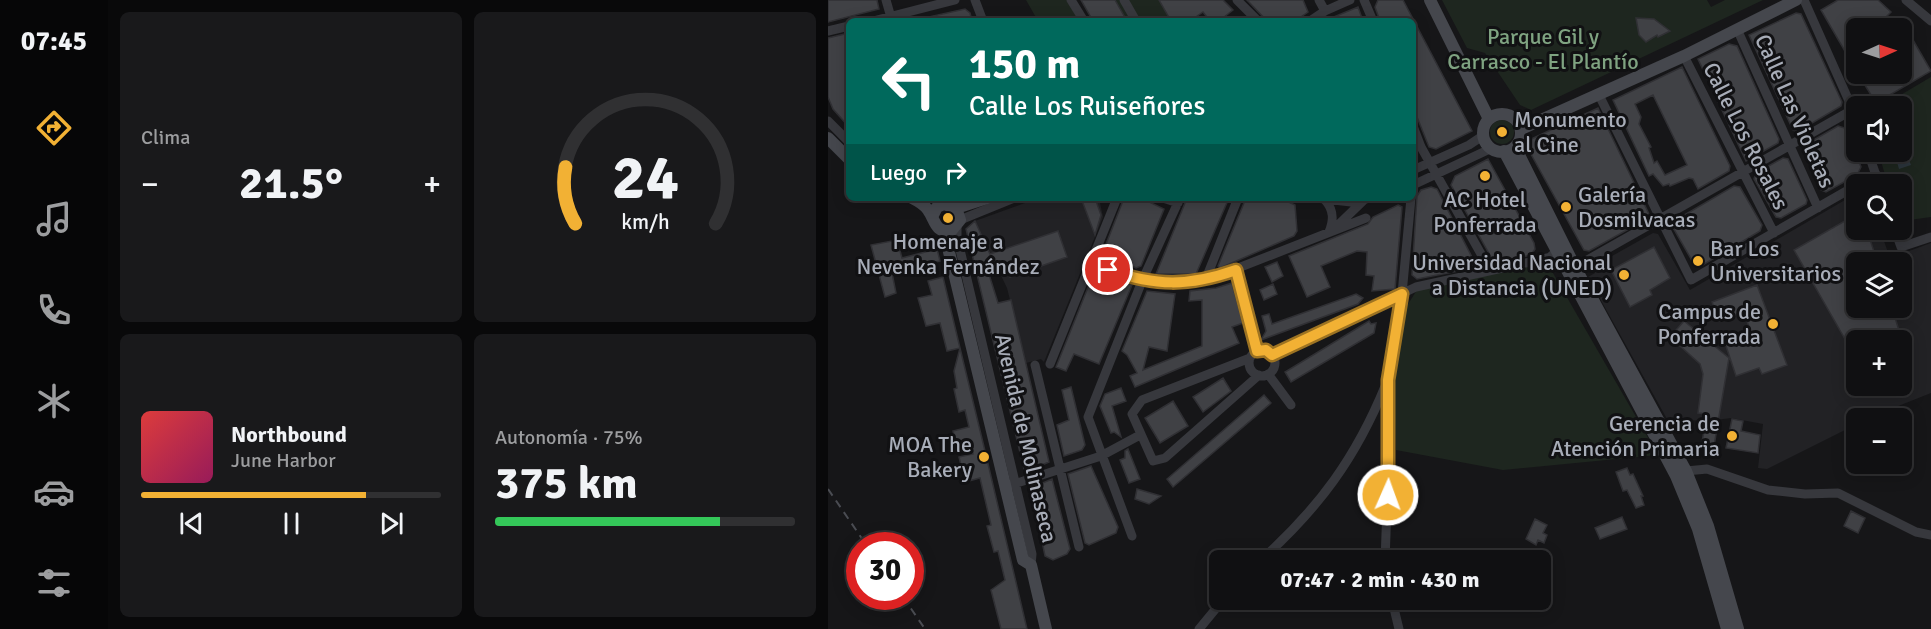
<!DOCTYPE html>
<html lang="es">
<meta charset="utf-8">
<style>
:root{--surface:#101012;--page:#19191b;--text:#f1f3f6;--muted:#9c9d9f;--line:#303032;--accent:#f2b134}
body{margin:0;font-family:Signika,sans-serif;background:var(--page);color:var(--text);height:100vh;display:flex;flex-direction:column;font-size:22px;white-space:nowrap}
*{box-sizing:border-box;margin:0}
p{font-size:20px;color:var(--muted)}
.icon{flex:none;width:33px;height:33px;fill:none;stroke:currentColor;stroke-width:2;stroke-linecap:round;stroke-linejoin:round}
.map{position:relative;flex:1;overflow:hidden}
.details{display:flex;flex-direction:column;gap:12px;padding:12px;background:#09090a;width:720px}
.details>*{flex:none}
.banner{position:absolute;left:18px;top:18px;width:570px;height:183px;border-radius:9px;box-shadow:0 3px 15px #0003,0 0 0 2px var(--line);background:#00695c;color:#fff;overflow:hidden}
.needle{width:39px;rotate:87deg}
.fabs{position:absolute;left:1018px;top:18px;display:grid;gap:12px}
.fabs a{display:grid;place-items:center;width:66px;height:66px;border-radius:9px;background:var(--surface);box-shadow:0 3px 15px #0003,0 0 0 2px var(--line);font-size:30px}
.speed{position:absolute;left:18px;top:532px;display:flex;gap:12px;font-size:30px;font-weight:700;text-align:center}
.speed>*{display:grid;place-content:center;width:78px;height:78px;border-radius:50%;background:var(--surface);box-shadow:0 3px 15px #0003,0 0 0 2px var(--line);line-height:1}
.speed .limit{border:9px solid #d22;background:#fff;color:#111}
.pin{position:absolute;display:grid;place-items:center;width:51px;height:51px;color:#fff;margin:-26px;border:3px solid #fff;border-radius:50%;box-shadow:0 2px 6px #0007}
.me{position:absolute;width:66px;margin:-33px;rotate:2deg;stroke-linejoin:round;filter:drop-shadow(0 0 4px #0008)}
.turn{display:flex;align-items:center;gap:21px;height:126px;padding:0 24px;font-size:27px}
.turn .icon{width:78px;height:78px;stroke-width:2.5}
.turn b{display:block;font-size:42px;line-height:51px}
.then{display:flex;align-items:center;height:57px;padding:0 24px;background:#0003;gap:12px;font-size:22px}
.big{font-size:45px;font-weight:700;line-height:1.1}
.details .widget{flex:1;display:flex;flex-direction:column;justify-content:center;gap:9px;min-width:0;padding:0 21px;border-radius:9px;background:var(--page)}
.details .dial{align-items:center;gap:0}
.dial svg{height:156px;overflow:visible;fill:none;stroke:var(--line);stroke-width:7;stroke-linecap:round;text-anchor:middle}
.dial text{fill:var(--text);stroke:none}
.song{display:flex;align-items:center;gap:18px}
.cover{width:72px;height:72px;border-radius:9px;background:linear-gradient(135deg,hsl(0 70% 55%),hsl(330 70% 35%))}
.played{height:6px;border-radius:3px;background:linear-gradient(90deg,var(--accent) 75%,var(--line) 75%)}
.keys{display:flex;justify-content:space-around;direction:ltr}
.heat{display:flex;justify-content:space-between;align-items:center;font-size:33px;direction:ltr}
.charge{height:9px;border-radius:4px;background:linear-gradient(90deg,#34c759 75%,var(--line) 0)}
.details .tiles{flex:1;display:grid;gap:12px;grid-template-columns:repeat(2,1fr)}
.trip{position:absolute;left:381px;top:550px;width:342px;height:60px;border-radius:9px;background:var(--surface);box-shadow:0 3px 15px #0003,0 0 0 2px var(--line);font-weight:700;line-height:60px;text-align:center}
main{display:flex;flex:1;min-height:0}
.dock{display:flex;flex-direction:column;width:108px;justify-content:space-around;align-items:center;background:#060607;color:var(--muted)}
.dock .icon{width:42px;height:42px}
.dock .selected{color:var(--accent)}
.dock b{font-size:27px;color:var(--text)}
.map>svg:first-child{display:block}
</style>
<main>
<nav class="dock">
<b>07:45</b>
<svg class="icon selected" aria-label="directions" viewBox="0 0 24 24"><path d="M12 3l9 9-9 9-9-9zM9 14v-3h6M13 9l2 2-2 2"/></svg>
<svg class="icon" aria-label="music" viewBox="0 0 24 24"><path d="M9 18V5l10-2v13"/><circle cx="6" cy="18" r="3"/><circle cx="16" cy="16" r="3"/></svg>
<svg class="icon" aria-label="phone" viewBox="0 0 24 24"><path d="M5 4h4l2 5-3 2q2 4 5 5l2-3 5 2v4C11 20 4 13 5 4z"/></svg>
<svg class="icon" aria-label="climate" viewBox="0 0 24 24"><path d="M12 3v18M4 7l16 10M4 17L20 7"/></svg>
<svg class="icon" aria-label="car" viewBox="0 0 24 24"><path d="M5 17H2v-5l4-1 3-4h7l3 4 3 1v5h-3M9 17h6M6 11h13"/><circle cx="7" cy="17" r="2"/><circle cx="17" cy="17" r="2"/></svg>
<svg class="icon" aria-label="filters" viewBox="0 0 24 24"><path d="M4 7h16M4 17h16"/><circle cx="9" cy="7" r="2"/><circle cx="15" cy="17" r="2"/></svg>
</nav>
<section class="details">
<div class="tiles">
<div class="widget"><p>Clima</p>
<div class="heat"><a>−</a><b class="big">21.5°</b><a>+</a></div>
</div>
<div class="widget dial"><svg viewBox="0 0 100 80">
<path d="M14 69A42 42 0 1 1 86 69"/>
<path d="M14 69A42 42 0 0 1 9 40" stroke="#f2b134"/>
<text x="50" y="56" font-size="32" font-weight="700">24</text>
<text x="50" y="72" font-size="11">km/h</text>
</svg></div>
<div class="widget">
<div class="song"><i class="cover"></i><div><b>Northbound</b><p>June Harbor</p></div></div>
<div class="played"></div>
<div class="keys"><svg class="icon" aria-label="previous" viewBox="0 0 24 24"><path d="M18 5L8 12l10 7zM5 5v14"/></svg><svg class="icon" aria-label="pause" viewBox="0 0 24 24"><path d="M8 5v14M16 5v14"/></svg><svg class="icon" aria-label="next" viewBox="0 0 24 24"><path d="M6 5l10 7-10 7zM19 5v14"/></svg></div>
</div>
<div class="widget"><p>Autonomía · 75%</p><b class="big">375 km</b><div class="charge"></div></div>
</div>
</section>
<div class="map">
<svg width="1103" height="629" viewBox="0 0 1103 629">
<rect width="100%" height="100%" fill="#161618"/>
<path fill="#222225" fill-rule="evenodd" d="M1029 193V230H1052L1062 258 1103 243V393L1040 418H1029V424L939 469 930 468 935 424 903 418 880 421 839 419 760 277 767 273 768 265 825 233 830 234 862 290ZM1029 262H1074V308H1029ZM1029 340H1074V386H1029Z
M211 198H271L275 217 216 362 213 359 198 363 179 288 147 221Z"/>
<path fill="#1e261f" d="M198 0H243L256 21H210Z
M287 0H331L343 21H299Z
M614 0H879L883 7 897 0H935L703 110 692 105 657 53 639 48Z
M1103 77V217L1074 221V184H1060L1050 152H1074V106H1054Z
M662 132a12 12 0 1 1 24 0a12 12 0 1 1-24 0Z
M718 261 830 455 675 470 568 450 566 393 569 361 575 312 589 290Z"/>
<path fill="#2c353c" d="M1074 142 1083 165 1071 169 1066 152H1074Z"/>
<path fill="#404145" stroke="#303034" stroke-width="1.5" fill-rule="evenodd" d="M0 0H49L51 9 0 22Z
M253 0H287L299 21H265Z
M331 0H395L405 10 391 21H382L375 12 362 21H343Z
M419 0H475L480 12 467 21H439Z
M550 0H575L644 131 608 149 601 147 585 107V21H552L547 7Z
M1010 0H1050L1063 12 1047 28H1029V72L993 10Z
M530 7 535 21H496Z
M137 9 142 13 144 21H97L96 18Z
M968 13 973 14 1014 102 1013 106 969 132 965 130 921 35Z
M808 18 826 19 842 31 830 37 829 35 818 42 811 35Z
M1074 21 1103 71 1048 103 1030 74H1074Z
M21 33V127L5 109 0 97V38Z
M901 44 909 46 951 139 950 143 918 161 870 59Z
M854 67 902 166 901 171 870 189 865 179 861 178 842 186 841 184 835 186 825 174 821 176 785 100ZM825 95 859 165 837 175 829 161 826 163 821 148 823 147 811 124 813 117 807 104Z
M770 108 821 214 819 219 761 251 756 250 699 147 701 140Z
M1010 126 1020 129 1033 167 1029 175 998 192 993 190 975 146Z
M955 158 960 159 979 200 978 204 953 218 948 217 926 179 928 173Z
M660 159 706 243 707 249 703 255 670 262 664 259 623 185 627 176Z
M906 186 912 187 934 225 932 231 873 266 866 264 844 226 846 221Z
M603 187 609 189 647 263 645 268 589 279 584 275 589 196 593 190Z
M253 198H267L273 215 267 235Z
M296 198H313L336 209 313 266 308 268 275 252Z
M359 198H401L368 274H328Z
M418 198H452L467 205 469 231 466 236 392 268 390 266Z
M570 205 574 207 567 289 544 291 546 276 538 275 539 252 529 251 493 266 502 287 479 297 461 256 540 224 545 217Z
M1029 214V230H1039L1049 261 1029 262V316L1053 308H1064L1074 340H1029V360L966 250Z
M147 221 162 254 230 231 239 257 182 277 177 262 159 268 170 303 183 300 221 462 209 467 196 469 138 229Z
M69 240 74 258 109 249 112 261 64 273 68 293 57 297 43 245Z
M826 247 842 278 822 290 824 295 802 307 783 270Z
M449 262 455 276 444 282 437 267Z
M265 275 278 281 280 277 304 285 271 364 246 354 238 371 228 367Z
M115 277 132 348 119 351 112 323 98 326 90 298 104 295 100 281Z
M404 283 415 323 404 327 411 343 307 387 302 376 309 373 299 355 294 351 319 291 347 294 339 351 321 347 315 370 374 346V300L361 301 362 291 388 288Z
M445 284 449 294 436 300 432 290Z
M929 285 959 365 934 374 931 368 908 376 896 340 922 330 916 312 891 321 884 302Z
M528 294 535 298 530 304 433 340 438 331 434 316 441 314 444 324Z
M541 321 543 324 548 323 546 333 463 382 457 372Z
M856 321 901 358 886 446 874 442 879 414 870 413 875 374 872 364 842 337Z
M1074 346 1082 368 1074 371Z
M132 348 157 451 199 629H173L163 590 177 580 170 551 166 552 159 526 163 525 152 478 137 482 131 457 145 454 142 440 128 443 125 431 141 427 137 410 131 412 126 389 129 388 126 371Z
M395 378 403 391 375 412 365 397Z
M243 387 257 445 254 450 236 456 229 425 241 420 234 390Z
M293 388 298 401 284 406 293 437 286 432 283 433 272 406 277 394Z
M436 395 443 403 345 487 339 479Z
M345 401 360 426 332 443 317 418Z
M904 419 915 421 913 431 932 435 930 453 898 448Z
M300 449 312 479 301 483 292 460 297 458V451Z
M263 466 290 527 288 533 261 545 257 543 240 474Z
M799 468 802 475 805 474 815 496H813L816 505 808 508 799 490 795 491 788 472Z
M224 479 242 549 239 554 225 560 217 556 203 488Z
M309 489 326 494 333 496 321 504 307 499Z
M1023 511 1037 518 1030 533 1016 526Z
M794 517 799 529 772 539 767 528Z
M707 519 719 525 715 533 719 535 716 543 710 540 708 545 698 539Z"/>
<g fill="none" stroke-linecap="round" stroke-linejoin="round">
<path stroke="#37383d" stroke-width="9" d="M58 0 64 21
M147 0 155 21
M243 0 256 21
M296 0 308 21
M409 0 430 21
M491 0 497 11
M536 0 545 21
M976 0 1029 119
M1078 0 1103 21
M45 21 127 0
M482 21 497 11 522 0
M909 29 990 208
M0 31 21 26
M856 56 946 233
M771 95 863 280 1029 185
M0 121 21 142
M585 126 593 147 662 270
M1040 152 1051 184
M585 170 641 145 656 135
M1030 184 1048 174
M585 185 664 148
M335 198 350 203
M488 198 523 202 542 198
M497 200C506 210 506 220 501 232
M132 220 186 198
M129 226V237L204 554 203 565
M508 227 537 199
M1067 230 1073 247 1103 237
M262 265 314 281H377L538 218
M747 267 1026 109
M408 271 429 351
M377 281 410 198
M421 363a13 13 0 1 1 26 0a13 13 0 1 1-26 0Z
M444 355 588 287 711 260 722 257 728 252
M422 358 314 400 304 414 325 461 337 458 431 375
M222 364 289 198
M207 365 251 547
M440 374 463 405
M858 471 879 469 940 490 977 494 1010 493 1088 532 1103 535
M183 485 273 456 312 435
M304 536 260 417 314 281 352 198
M432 561C491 508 528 458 558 384
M557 561 561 453 560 380 574 294 583 198
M564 600 571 629
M371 629 395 600"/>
<path stroke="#45474d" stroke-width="12" d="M602 0 661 119
M655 133a19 19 0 1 1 38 0a19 19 0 1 1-38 0Z
M693 129 856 56 968 0
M0 138 21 159
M687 147 747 267 858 471 880 526 910 629
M676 151 848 476 870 529 899 629
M84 198C90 201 96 204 100 210 108 221 106 232 123 231L132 220 128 208 116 204 109 207 104 217
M128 208 159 198
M116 231 195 560 203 565 218 629"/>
<path stroke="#4a4c52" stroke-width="2" stroke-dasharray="8 6" stroke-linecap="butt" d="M0 489 39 546
M75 597 97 629"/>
</g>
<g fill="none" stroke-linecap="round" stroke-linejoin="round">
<g stroke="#9d7322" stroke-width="15">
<path id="route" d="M280 270C328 286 360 287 408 270L429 351 438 350 444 355 574 294 560 380V495"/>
</g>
<use href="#route" stroke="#f2b134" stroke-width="10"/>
</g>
<g fill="#f2b134" stroke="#111113" stroke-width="2">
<circle cx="674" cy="132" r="6"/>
<circle cx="657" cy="176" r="6"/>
<circle cx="738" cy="207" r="6"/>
<circle cx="120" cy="218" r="6"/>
<circle cx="870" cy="261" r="6"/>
<circle cx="796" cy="275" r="6"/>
<circle cx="945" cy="324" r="6"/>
<circle cx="904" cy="436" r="6"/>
<circle cx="156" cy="457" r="6"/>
</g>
<g text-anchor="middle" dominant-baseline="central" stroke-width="6" stroke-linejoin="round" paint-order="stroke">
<g font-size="22" fill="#7fa381" stroke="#111113">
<text x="715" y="36">Parque Gil y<tspan x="715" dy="25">Carrasco - El Plantío</tspan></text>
</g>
<g font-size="22" fill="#a8adb8" stroke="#111113">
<text transform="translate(967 111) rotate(66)">Calle Las Violetas</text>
<text transform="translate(918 136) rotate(63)">Calle Los Rosales</text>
<text transform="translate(198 438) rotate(77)">Avenida de Molinaseca</text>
</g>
<g font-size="22" fill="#a8adb8" stroke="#111113" text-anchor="end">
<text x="686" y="119" text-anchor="start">Monumento<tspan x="686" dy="25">al Cine</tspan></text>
<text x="750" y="194" text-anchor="start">Galería<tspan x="750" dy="25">Dosmilvacas</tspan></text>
<text x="657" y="199" text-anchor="middle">AC Hotel<tspan x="657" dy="25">Ponferrada</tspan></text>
<text x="120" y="241" text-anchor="middle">Homenaje a<tspan x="120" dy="25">Nevenka Fernández</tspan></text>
<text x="882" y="248" text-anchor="start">Bar Los<tspan x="882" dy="25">Universitarios</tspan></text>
<text x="784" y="262">Universidad Nacional<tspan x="784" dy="25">a Distancia (UNED)</tspan></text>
<text x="933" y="311">Campus de<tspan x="933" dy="25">Ponferrada</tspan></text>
<text x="892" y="423">Gerencia de<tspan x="892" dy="25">Atención Primaria</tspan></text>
<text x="144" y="444">MOA The<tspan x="144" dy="25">Bakery</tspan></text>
</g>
</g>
</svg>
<div class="fabs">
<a><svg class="needle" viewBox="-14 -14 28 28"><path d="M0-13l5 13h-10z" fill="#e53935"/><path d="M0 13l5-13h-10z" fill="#9c9d9f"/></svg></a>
<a><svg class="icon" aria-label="sound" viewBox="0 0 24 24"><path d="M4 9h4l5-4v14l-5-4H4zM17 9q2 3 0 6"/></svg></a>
<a><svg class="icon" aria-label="search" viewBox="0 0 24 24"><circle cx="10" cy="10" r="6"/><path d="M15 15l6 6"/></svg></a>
<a><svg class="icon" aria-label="layers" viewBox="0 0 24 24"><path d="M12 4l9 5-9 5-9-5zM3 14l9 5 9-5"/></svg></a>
<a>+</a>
<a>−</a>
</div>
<div class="speed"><div class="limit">30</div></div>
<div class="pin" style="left:280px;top:270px;background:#d93025"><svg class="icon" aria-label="arrive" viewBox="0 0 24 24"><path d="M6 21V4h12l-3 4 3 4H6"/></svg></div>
<svg class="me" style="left:560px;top:495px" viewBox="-20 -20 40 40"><circle r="17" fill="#f2b134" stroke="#fff" stroke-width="3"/><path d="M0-11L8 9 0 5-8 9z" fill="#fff"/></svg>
<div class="trip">07:47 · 2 min · 430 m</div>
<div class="banner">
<div class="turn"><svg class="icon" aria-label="left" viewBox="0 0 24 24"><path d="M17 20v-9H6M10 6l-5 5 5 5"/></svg><div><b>150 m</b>Calle Los Ruiseñores</div></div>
<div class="then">Luego<svg class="icon" aria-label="right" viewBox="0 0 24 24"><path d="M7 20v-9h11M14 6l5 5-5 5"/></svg></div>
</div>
</div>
</main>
